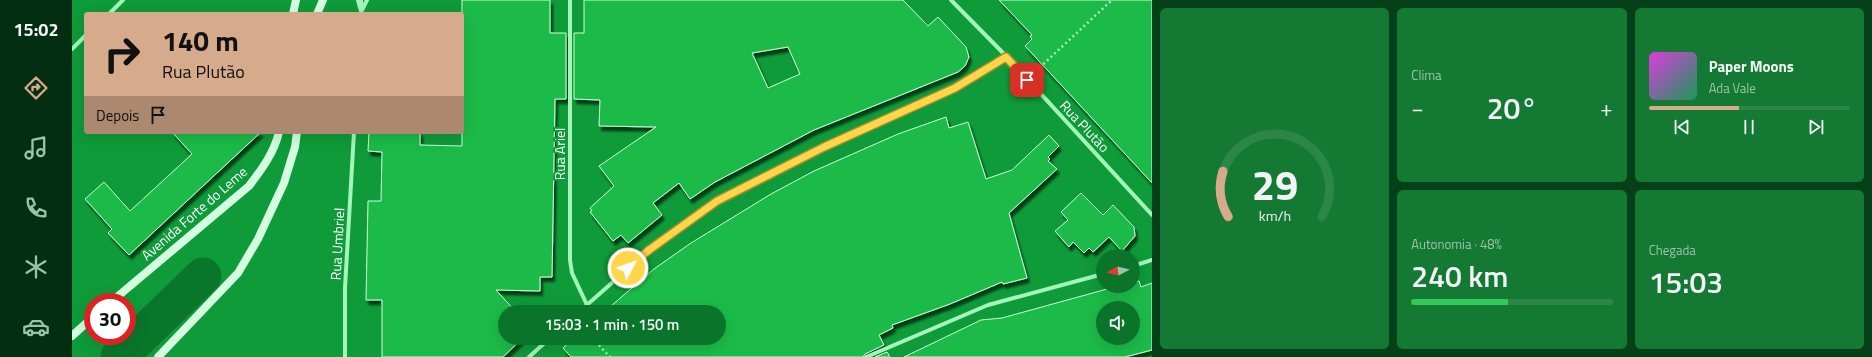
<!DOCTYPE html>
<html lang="pt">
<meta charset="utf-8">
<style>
:root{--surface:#0b742b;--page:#147933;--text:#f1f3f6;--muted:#9ac3a9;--line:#2b8647;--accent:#d6ab8b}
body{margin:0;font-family:"Titillium Web",sans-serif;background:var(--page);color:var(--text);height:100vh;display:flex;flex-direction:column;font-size:15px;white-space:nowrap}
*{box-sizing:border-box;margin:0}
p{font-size:13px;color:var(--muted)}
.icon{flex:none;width:22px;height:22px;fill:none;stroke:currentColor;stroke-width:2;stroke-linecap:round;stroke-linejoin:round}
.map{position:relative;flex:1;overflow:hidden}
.details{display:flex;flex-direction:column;gap:8px;padding:8px;background:#064018;width:720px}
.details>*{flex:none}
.hud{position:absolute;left:12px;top:12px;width:380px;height:122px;border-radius:4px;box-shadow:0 4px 16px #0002;background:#d6ab8b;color:#111;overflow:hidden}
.needle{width:26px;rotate:263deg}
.controls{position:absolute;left:1024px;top:249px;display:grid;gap:8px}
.controls a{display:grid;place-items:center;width:44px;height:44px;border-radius:50%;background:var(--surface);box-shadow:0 4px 16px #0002;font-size:20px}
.speed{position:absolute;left:12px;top:293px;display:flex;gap:8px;font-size:20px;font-weight:700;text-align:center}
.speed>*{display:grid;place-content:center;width:52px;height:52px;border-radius:50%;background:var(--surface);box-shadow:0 4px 16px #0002;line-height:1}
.speed .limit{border:6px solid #d22;background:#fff;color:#111}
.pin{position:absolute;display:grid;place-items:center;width:34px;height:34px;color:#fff;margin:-17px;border-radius:8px;box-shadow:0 2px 6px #0006}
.me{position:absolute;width:44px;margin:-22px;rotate:49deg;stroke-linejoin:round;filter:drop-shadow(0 0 3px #0008)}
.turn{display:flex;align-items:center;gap:14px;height:84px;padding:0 12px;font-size:18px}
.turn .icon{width:52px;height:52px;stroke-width:2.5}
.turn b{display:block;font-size:28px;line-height:34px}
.then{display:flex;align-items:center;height:38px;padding:0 12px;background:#0003;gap:8px;font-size:15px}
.big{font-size:30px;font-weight:600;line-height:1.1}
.details .card{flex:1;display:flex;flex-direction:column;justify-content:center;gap:6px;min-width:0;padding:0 14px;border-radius:6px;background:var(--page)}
.details .dial{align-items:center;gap:0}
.dial svg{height:104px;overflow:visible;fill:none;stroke:var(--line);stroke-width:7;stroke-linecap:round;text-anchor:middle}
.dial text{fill:var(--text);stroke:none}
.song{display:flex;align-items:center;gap:12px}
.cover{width:48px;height:48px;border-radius:6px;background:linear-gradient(135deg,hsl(300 70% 55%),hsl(150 70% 35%))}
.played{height:4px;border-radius:2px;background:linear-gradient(90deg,var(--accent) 45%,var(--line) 45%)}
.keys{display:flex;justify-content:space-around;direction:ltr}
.heat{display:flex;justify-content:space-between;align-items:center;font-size:22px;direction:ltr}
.charge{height:6px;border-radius:3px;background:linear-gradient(90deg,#34c759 48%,var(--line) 0)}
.details .tiles{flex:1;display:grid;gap:8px;grid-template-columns:repeat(3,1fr)}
.card:first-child{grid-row:span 2}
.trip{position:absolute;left:426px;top:305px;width:228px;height:40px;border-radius:20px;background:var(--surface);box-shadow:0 4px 16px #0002;font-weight:600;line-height:40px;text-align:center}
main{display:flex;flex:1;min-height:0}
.tabs{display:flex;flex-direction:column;width:72px;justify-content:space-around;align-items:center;background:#042e11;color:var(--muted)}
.tabs .icon{width:28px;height:28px}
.tabs .on{color:var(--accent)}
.tabs b{font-size:18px;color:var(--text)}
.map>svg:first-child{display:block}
</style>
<main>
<nav class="tabs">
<b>15:02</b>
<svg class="icon on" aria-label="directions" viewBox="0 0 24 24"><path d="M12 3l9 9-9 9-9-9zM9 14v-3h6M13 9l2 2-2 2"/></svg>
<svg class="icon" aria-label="music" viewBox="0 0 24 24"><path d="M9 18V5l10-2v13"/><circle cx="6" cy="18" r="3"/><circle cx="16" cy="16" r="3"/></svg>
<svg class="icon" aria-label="phone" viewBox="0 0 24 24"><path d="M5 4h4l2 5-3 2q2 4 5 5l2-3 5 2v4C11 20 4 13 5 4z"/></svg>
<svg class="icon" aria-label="climate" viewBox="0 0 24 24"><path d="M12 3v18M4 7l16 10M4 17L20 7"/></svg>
<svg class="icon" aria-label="car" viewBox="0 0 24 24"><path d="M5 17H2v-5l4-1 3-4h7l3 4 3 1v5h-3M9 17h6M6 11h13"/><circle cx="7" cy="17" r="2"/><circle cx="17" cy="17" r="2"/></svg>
</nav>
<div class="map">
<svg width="1080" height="357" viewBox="0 0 1080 357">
<defs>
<filter id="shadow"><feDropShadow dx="2.5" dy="4.5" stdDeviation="1" flood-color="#0009"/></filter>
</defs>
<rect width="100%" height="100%" fill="#0f9b39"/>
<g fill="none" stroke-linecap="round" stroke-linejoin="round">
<path stroke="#09772b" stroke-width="37" d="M47 357 131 276"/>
</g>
<path fill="#1dbb4a" stroke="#ccfeda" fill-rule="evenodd" filter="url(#shadow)" d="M390 0H478V33H494V99H483L480 277H468V291L424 290 444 312H433V338H451L431 357H310V300H294L296 201H309L310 152 296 151 297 132H348V145L390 146Z
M512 0H831L856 26 866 17 894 47 897 57 893 66 886 72 742 130 643 182 618 199 607 183 581 203 590 215 556 243 549 235 541 241 518 212 520 211 518 208 542 186 527 166 584 127 527 126 528 100 502 99V33H512ZM716 47 728 74 696 88 680 53Z
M927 0H1080V183L953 46 960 39 958 36 960 35Z
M874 117 877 128 896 122 914 179 940 170 977 135 987 146 976 157 978 159 976 161 985 169 937 213 955 278 931 284 930 282 878 304 820 325 821 328 807 335 812 345 793 354 791 357H499L491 348 502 338H647V312H532L582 269 619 243 699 194 742 171 826 134Z
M100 132H189L57 255 36 233 40 229 13 199 32 182 58 211 120 154Z
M1009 193 1031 215 1041 205 1062 227 1063 236 1050 251 1037 237 1021 252 1017 248 1012 253 1001 242 997 247 983 231 996 220 989 212Z
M1067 281 1069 287 1080 283V350L1053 357H832L909 320 930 318 1046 286H1061V282ZM1031 308H1061V338H1031Z
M815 352 818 357H803Z"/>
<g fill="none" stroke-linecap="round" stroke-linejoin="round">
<path stroke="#a3f5ba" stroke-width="2.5" stroke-dasharray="2 3" stroke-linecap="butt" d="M964 71 1040 0
M520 338 538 357"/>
<path stroke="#a3f5ba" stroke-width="4" d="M286 0 288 8
M498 0V260L500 273 515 305
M879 0 935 57 1080 215
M290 10 295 0
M37 14 51 0
M289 14V0
M0 49 14 35
M1061 266 1080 260
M507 312 577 250 645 201 752 147 883 88 935 57
M273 357V288L282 132
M457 357 478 338
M794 357 916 305 1031 274"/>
<path stroke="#d3fee0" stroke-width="8" d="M221 14 224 0
M245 14 251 0
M39 302 177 186C190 169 202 153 207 132
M0 336 21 317
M86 357 166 273 186 239 212 183 223 147 225 132"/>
</g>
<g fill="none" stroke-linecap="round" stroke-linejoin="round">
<g stroke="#a68a30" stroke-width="10">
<path id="route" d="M556 268 577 250 645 201 752 147 883 88 934 57 955 80"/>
</g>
<use href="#route" stroke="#ffd54a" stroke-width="7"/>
</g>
<g text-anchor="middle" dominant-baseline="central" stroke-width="4" stroke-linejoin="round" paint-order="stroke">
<g font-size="14" fill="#fff" stroke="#0f9b39">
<text transform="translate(1013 126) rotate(47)">Rua Plutão</text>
<text transform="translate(487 154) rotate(-90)">Rua Ariel</text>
<text transform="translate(122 213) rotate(-41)">Avenida Forte do Leme</text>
<text transform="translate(265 244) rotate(-87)">Rua Umbriel</text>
</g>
</g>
</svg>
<div class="controls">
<a><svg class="needle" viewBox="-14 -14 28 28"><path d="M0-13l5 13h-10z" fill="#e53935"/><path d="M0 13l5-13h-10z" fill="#9ac3a9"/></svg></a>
<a><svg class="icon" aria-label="sound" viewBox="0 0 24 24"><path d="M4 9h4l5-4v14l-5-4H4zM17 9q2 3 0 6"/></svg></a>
</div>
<div class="speed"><div class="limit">30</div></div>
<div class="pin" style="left:955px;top:80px;background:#d93025"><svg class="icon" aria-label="arrive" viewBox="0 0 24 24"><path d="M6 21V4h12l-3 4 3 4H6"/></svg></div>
<svg class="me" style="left:556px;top:268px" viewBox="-20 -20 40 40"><circle r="17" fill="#ffd54a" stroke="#fff" stroke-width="3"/><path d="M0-11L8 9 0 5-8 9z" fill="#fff"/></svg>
<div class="trip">15:03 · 1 min · 150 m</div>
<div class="hud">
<div class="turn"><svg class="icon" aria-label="right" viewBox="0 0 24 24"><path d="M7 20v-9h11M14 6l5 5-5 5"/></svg><div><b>140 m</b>Rua Plutão</div></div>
<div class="then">Depois<svg class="icon" aria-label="arrive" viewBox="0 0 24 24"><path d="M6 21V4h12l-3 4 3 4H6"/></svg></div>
</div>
</div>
<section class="details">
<div class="tiles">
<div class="card dial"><svg viewBox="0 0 100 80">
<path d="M14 69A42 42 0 1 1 86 69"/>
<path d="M14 69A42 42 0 0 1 10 34" stroke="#d6ab8b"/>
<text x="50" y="56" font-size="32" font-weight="700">29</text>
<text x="50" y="72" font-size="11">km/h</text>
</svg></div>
<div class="card"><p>Clima</p>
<div class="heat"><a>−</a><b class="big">20°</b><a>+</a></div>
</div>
<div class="card">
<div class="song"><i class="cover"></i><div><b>Paper Moons</b><p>Ada Vale</p></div></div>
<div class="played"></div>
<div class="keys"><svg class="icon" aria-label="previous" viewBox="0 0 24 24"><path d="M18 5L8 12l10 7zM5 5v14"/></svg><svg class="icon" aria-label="pause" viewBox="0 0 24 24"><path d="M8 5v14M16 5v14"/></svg><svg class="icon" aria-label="next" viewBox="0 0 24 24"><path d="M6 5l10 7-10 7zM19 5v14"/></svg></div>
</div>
<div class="card"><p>Autonomia · 48%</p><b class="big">240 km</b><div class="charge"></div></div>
<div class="card"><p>Chegada</p><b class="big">15:03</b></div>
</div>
</section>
</main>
